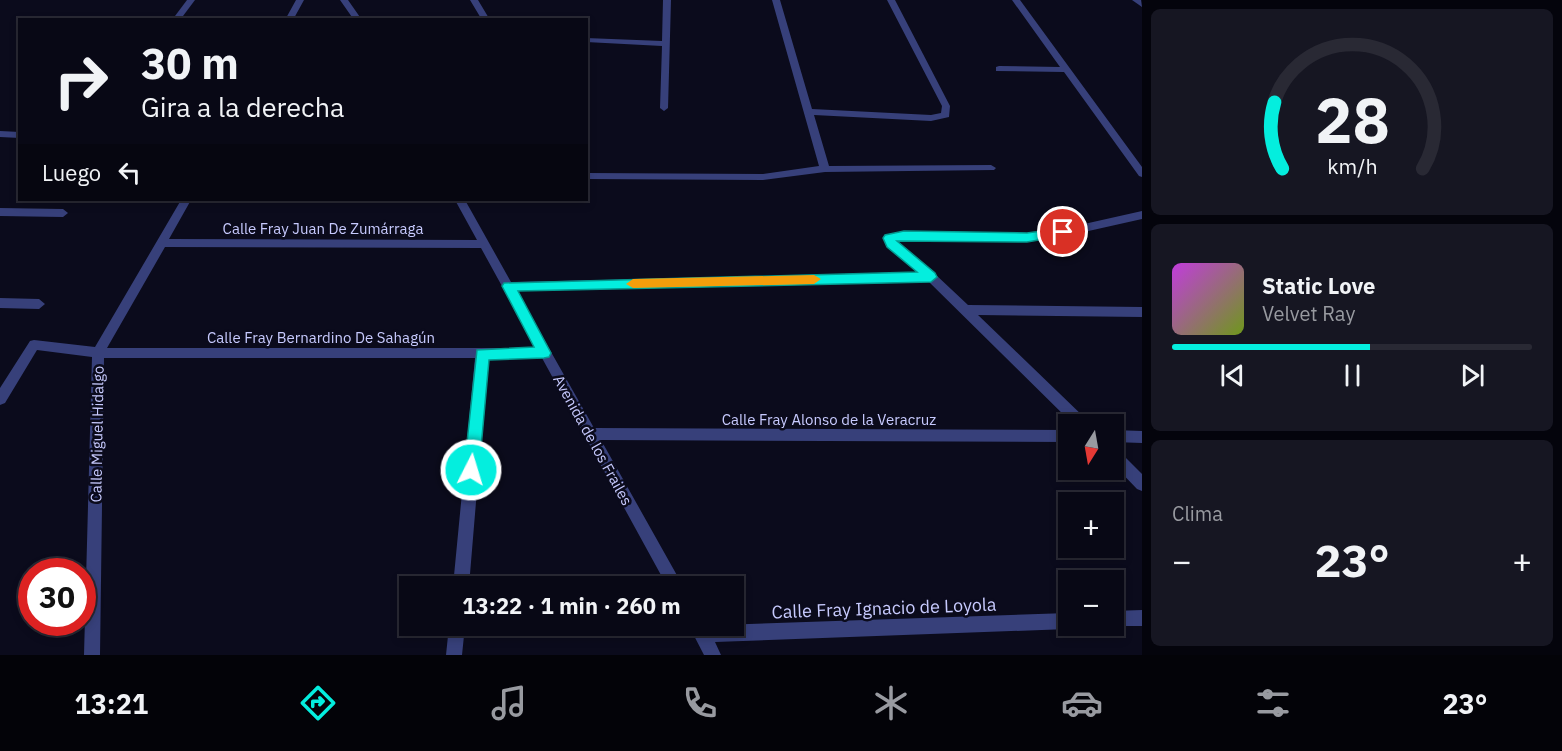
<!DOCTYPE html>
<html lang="es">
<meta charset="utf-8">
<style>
:root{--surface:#080815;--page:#161622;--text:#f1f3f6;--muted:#989aa0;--line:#292934;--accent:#04eede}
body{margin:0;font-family:"IBM Plex Sans",sans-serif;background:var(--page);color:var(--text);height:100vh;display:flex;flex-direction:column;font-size:22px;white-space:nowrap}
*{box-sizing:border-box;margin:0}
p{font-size:20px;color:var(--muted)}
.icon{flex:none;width:33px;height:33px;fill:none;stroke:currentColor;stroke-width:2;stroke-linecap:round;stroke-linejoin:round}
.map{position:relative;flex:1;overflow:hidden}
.drawer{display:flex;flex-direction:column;gap:9px;padding:9px;background:#04040c;width:420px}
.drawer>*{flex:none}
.top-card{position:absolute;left:18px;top:18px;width:570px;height:183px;border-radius:0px;box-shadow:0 3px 9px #0003,0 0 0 2px var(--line);background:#080815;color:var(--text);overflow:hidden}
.needle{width:39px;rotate:191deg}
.fabs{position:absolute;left:1058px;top:414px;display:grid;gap:12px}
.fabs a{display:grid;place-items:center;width:66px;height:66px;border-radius:0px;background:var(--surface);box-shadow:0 3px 9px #0003,0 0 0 2px var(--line);font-size:30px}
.speed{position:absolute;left:18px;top:558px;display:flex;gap:12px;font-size:30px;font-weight:700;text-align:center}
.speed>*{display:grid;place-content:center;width:78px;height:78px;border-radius:50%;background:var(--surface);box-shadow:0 3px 9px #0003,0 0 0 2px var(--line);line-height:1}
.speed .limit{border:9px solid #d22;background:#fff;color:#111}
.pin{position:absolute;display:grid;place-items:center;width:51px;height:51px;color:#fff;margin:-26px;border:3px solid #fff;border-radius:50%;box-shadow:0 2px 6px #0007}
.me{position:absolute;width:66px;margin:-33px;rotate:5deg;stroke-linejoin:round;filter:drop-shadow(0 0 4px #0008)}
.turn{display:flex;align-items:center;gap:21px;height:126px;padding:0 24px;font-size:27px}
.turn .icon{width:78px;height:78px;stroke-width:2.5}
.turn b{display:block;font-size:42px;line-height:51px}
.then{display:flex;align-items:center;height:57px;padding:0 24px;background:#0003;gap:12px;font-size:22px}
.big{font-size:45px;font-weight:800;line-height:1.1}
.drawer .widget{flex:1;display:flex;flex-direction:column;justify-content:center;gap:9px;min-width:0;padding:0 21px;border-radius:9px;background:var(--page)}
.drawer .dial{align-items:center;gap:0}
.dial svg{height:156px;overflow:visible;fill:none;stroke:var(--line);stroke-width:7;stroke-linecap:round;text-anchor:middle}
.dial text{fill:var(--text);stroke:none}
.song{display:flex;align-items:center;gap:18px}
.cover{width:72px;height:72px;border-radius:9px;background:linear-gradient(135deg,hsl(290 70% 55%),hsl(80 70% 35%))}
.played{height:6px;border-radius:3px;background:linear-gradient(90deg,var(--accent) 55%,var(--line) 55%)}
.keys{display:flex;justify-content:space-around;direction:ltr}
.heat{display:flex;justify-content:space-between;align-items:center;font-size:33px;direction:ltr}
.trip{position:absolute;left:399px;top:576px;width:345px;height:60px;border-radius:0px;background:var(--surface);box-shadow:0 3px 9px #0003,0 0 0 2px var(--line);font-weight:800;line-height:60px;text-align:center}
.tabs{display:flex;height:96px;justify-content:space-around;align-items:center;background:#030308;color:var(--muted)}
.tabs .icon{width:42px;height:42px}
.tabs .selected{color:var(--accent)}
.tabs b{font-size:27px;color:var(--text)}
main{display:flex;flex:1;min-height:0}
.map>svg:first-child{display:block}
</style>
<main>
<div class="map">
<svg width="1142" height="655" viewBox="0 0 1142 655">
<rect width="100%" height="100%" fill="#0b0b1c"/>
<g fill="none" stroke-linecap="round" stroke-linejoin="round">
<path fill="#37407a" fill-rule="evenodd" d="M187 0H195L180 20H172Z
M296 0H304L293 20H285Z
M340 0H348L362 20H354Z
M470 0H478L490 20H482Z
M663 0H671L668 108 664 111 660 108 662 46 586 42V38L662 41Z
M772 0H780L812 109 931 115 941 113 942 106 887 0H895L950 106 949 117 931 121 814 115 829 166 991 165 996 168 994 170 825 172 763 180 586 179V173L763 174 819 166Z
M1012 0H1020L1142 167V177L1139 176 1064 72 996 71V67L999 66 1060 67Z
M1132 0H1141L1142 7Z
M586 121 590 122V126L586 127Z
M0 131 20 132V138L0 137Z
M181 200H191L169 239 477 240 455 200H465L511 282 919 273 887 246 884 238 885 235 904 232 1044 233 1142 211V219L1044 241H896L935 274 968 305 1142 307V317L978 315 1087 420 1089 424H1073L928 281 516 290 594 428 1068 430V442L601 440 683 586H667L542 358H488L469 586H453L475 358H104L100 655H84L92 357 37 350 5 403 0 405V388L30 341 34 340 95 347ZM165 247 481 248 536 348H107Z
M0 208 63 209 68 213 63 217 0 216Z
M0 298 39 299 45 304 39 309 0 308Z
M1113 430 1142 431V443L1113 442Z
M1113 449 1118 450 1142 474V491L1137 489 1113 464Z
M1142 610V626H1109H1113V611Z
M1068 613V626H1074L1068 629 715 642 721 655H704L689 626Z
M449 626H465L462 655H446Z"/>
</g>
<path fill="#04eede" stroke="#039b90" stroke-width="1.5" d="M1063 228 1069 232 1068 235 1027 242 897 241 935 273 937 277 931 282 518 291 551 353 549 357 544 358 489 360 479 470 477 476 471 478 466 476 464 470 477 350 534 347 502 286 504 283 917 272 887 247 883 238 885 235 904 231 1027 233Z"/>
<path fill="#f59e0b" d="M814 275 821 279 814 284 633 288 626 284 633 279Z"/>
<g text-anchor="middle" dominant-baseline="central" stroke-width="5" stroke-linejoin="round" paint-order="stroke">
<g font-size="15" fill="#c7cafe" stroke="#0b0b1c">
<text x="323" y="228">Calle Fray Juan De Zumárraga</text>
<text x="321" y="337">Calle Fray Bernardino De Sahagún</text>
<text x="829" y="419">Calle Fray Alonso de la Veracruz</text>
<text transform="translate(97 434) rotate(-89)">Calle Miguel Hidalgo</text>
<text transform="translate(593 440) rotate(61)">Avenida de los Frailes</text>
</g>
<g font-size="18" fill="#c7cafe" stroke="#0b0b1c">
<text transform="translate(884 608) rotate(-2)">Calle Fray Ignacio de Loyola</text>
</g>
</g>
</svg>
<div class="fabs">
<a><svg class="needle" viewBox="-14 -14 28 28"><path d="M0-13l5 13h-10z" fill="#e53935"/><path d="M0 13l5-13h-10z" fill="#989aa0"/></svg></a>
<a>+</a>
<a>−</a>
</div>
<div class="speed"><div class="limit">30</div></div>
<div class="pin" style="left:1063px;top:232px;background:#d93025"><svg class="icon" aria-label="arrive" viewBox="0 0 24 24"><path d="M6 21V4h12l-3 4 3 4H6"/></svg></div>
<svg class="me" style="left:471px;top:470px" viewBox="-20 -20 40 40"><circle r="17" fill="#04eede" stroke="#fff" stroke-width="3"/><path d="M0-11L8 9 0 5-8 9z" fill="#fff"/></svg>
<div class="trip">13:22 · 1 min · 260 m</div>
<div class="top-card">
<div class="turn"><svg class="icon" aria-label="right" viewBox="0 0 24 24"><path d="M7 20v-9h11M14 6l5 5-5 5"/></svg><div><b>30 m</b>Gira a la derecha</div></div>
<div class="then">Luego<svg class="icon" aria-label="left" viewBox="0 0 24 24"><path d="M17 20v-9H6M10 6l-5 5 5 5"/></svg></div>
</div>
</div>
<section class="drawer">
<div class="widget dial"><svg viewBox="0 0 100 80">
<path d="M14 69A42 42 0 1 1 86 69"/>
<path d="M14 69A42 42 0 0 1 10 35" stroke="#04eede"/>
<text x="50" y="56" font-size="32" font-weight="700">28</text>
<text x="50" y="72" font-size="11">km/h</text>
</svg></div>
<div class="widget">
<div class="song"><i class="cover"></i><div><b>Static Love</b><p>Velvet Ray</p></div></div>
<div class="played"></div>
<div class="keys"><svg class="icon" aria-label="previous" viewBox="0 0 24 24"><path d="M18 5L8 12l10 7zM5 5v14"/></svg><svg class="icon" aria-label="pause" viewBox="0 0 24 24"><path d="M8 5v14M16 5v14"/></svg><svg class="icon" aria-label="next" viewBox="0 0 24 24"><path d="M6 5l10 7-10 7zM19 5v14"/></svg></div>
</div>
<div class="widget"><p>Clima</p>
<div class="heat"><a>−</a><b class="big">23°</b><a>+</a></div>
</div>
</section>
</main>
<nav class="tabs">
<b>13:21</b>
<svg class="icon selected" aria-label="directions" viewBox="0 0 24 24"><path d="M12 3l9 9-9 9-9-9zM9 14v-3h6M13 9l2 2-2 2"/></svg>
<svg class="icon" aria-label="music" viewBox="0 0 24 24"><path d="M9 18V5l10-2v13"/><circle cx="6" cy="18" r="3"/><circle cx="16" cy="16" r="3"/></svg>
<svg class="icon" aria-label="phone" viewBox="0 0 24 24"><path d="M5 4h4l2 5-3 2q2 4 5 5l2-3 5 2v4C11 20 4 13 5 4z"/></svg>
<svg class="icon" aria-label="climate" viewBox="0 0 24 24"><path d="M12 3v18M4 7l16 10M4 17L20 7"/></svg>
<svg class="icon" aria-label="car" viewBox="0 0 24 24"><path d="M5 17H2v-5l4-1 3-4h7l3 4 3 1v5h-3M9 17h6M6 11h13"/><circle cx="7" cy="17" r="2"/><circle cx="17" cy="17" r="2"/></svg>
<svg class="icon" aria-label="filters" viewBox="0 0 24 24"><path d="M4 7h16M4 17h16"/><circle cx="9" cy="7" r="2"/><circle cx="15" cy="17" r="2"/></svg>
<b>23°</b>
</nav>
